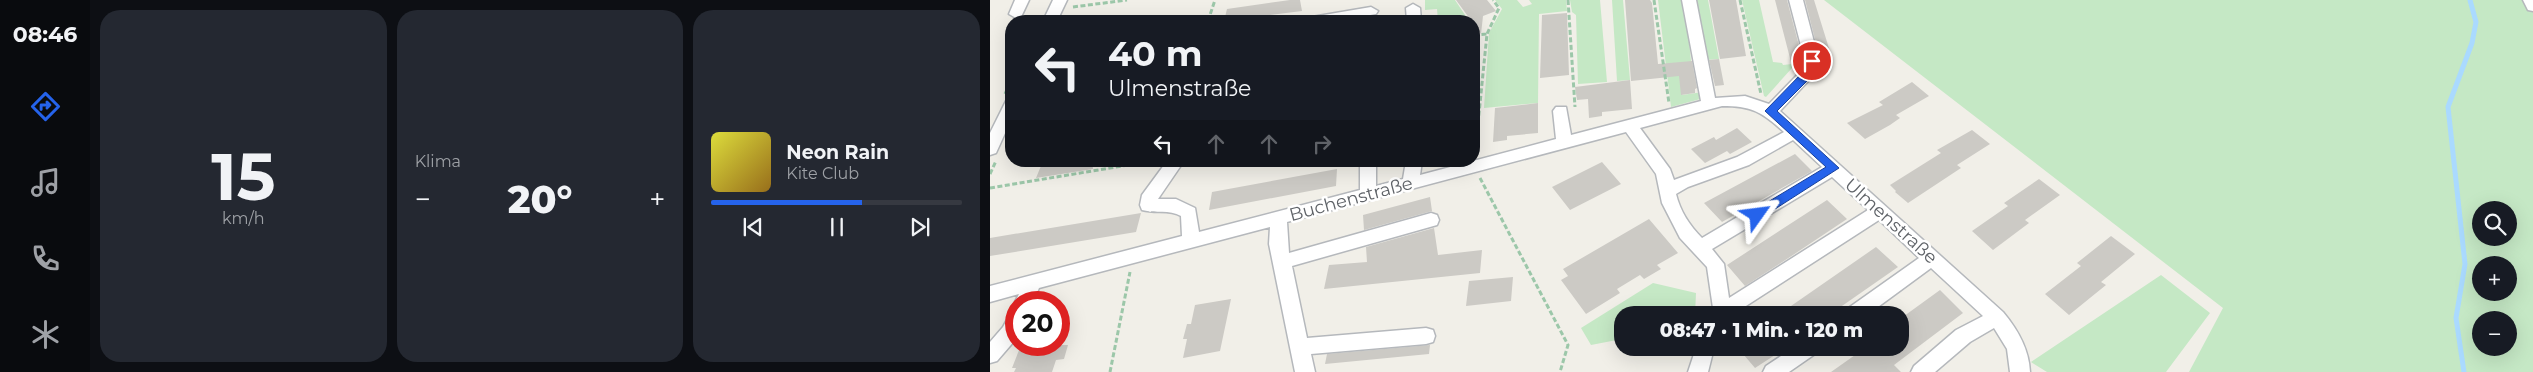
<!DOCTYPE html>
<html lang="de">
<meta charset="utf-8">
<style>
:root{--surface:#171b24;--page:#242831;--text:#f1f3f6;--muted:#9ea1a6;--line:#363941;--accent:#2563eb}
body{margin:0;font-family:Montserrat,sans-serif;background:var(--page);color:var(--text);height:100vh;display:flex;flex-direction:column;font-size:19px;white-space:nowrap}
*{box-sizing:border-box;margin:0}
p{font-size:16px;color:var(--muted)}
.icon{flex:none;width:28px;height:28px;fill:none;stroke:currentColor;stroke-width:2;stroke-linecap:round;stroke-linejoin:round}
.map{position:relative;flex:1;overflow:hidden}
.sheet{display:flex;flex-direction:column;gap:10px;padding:10px;background:#0d0f14;width:900px}
.sheet>*{flex:none}
.banner{position:absolute;left:15px;top:15px;width:475px;height:152px;border-radius:20px;box-shadow:0 5px 20px #0002;background:#171b24;color:var(--text);overflow:hidden}
.tools{position:absolute;left:1482px;top:201px;display:grid;gap:10px}
.tools a{display:grid;place-items:center;width:45px;height:45px;border-radius:50%;background:var(--surface);box-shadow:0 5px 20px #0002;font-size:25px}
.speed{position:absolute;left:15px;top:291px;display:flex;gap:10px;font-size:25px;font-weight:700;text-align:center}
.speed>*{display:grid;place-content:center;width:65px;height:65px;border-radius:50%;background:var(--surface);box-shadow:0 5px 20px #0002;line-height:1}
.speed .limit{border:8px solid #d22;background:#fff;color:#111}
.pin{position:absolute;display:grid;place-items:center;width:42px;height:42px;color:#fff;margin:-21px;border:2px solid #fff;border-radius:50%;box-shadow:0 1px 5px #0007}
.me{position:absolute;width:55px;margin:-28px;rotate:59deg;stroke-linejoin:round;filter:drop-shadow(0 0 4px #0008)}
.turn{display:flex;align-items:center;gap:18px;height:105px;padding:0 20px;font-size:22px}
.turn .icon{width:65px;height:65px;stroke-width:2.5}
.turn b{display:block;font-size:35px;line-height:42px}
.lanes{display:flex;align-items:center;height:48px;padding:0 20px;background:#0003;justify-content:center;gap:25px;direction:ltr}
.lanes .off{opacity:.35}
.big{font-size:38px;font-weight:800;line-height:1.1}
.sheet .tile{flex:1;display:flex;flex-direction:column;justify-content:center;gap:8px;min-width:0;padding:0 18px;border-radius:20px;background:var(--page)}
.sheet .dial{align-items:center;gap:0}
.dial b{font-size:65px;line-height:1}
.song{display:flex;align-items:center;gap:15px}
.cover{width:60px;height:60px;border-radius:8px;background:linear-gradient(135deg,hsl(60 70% 55%),hsl(40 70% 35%))}
.played{height:5px;border-radius:2px;background:linear-gradient(90deg,var(--accent) 60%,var(--line) 60%)}
.keys{display:flex;justify-content:space-around;direction:ltr}
.heat{display:flex;justify-content:space-between;align-items:center;font-size:28px;direction:ltr}
.sheet .tiles{flex:1;display:grid;gap:10px;grid-template-columns:repeat(3,1fr)}
.trip{position:absolute;left:624px;top:306px;width:295px;height:50px;border-radius:20px;background:var(--surface);box-shadow:0 5px 20px #0002;font-weight:800;line-height:50px;text-align:center}
main{display:flex;flex:1;min-height:0}
.tabs{display:flex;flex-direction:column;width:90px;justify-content:space-around;align-items:center;background:#090b0e;color:var(--muted)}
.tabs .icon{width:35px;height:35px}
.tabs .current{color:var(--accent)}
.tabs b{font-size:22px;color:var(--text)}
.map>svg:first-child{display:block}
</style>
<main>
<nav class="tabs">
<b>08:46</b>
<svg class="icon current" aria-label="directions" viewBox="0 0 24 24"><path d="M12 3l9 9-9 9-9-9zM9 14v-3h6M13 9l2 2-2 2"/></svg>
<svg class="icon" aria-label="music" viewBox="0 0 24 24"><path d="M9 18V5l10-2v13"/><circle cx="6" cy="18" r="3"/><circle cx="16" cy="16" r="3"/></svg>
<svg class="icon" aria-label="phone" viewBox="0 0 24 24"><path d="M5 4h4l2 5-3 2q2 4 5 5l2-3 5 2v4C11 20 4 13 5 4z"/></svg>
<svg class="icon" aria-label="climate" viewBox="0 0 24 24"><path d="M12 3v18M4 7l16 10M4 17L20 7"/></svg>
</nav>
<section class="sheet">
<div class="tiles">
<div class="tile dial"><b>15</b><p>km/h</p></div>
<div class="tile"><p>Klima</p>
<div class="heat"><a>−</a><b class="big">20°</b><a>+</a></div>
</div>
<div class="tile">
<div class="song"><i class="cover"></i><div><b>Neon Rain</b><p>Kite Club</p></div></div>
<div class="played"></div>
<div class="keys"><svg class="icon" aria-label="previous" viewBox="0 0 24 24"><path d="M18 5L8 12l10 7zM5 5v14"/></svg><svg class="icon" aria-label="pause" viewBox="0 0 24 24"><path d="M8 5v14M16 5v14"/></svg><svg class="icon" aria-label="next" viewBox="0 0 24 24"><path d="M6 5l10 7-10 7zM19 5v14"/></svg></div>
</div>
</div>
</section>
<div class="map">
<svg width="1543" height="372" viewBox="0 0 1543 372">
<rect width="100%" height="100%" fill="#f1efe8"/>
<path fill="#c5e8c5" fill-rule="evenodd" d="M435 0H465L477 18 472 21H448L447 9 435 10Z
M505 0H527L533 7 542 4 539 0H576L577 11 549 14 548 103 494 108 499 33 512 9Z
M580 0H610L617 82 588 84 586 15 582 12Z
M622 0H633L640 80 627 81Z
M668 0H695L701 61 692 95 713 92 714 98 681 107Z
M706 0H718L729 59 716 60Z
M752 0H769L783 62 792 63 793 65 802 64V68L776 97 774 96Z
M834 0H1540L1543 7V372H1199L1233 308ZM1491 210H1519V238H1491ZM1491 265H1519V292H1491ZM1491 320H1519V348H1491Z
M1171 275 1220 313 1176 372H1057L1041 362Z
M663 283 706 293 705 315H632V339L601 345 591 328Z"/>
<g fill="none" stroke-linecap="round" stroke-linejoin="round">
<path stroke="#aadaff" stroke-width="5" d="M1474 372 1466 318 1475 264 1458 107 1482 43 1486 22 1480 0"/>
</g>
<path fill="#cccac5" d="M300 0H310L312 11 234 21 237 9Z
M466 0H497L506 11 493 16 491 34Z
M635 0H660L662 3 668 64 702 61 707 88 705 89V93L691 95 689 76 641 81Z
M719 0H746L756 56 730 59Z
M785 0H797L813 61 801 62Z
M815 0H824L842 58 830 59Z
M577 13 579 75 550 78 552 15Z
M729 59 734 85 725 86 719 60Z
M640 80 642 109 612 112V116L599 118 598 99 587 100 585 87Z
M922 82 939 96 906 115 910 118 900 125 875 139 857 123 893 105 889 102Z
M548 103V133L517 136V140L503 142 505 108Z
M747 128 762 142 740 154 737 151 715 163 701 149 724 137 726 140Z
M982 130 1000 144 967 165 971 168 918 203 905 192 906 191 900 185 951 153 947 150Z
M805 154 822 171 732 222 714 203Z
M53 161H102L103 169 46 178Z
M612 162 631 184 580 210 562 187Z
M347 169 346 186 219 210 222 192Z
M1049 179 1070 195 1035 220 1039 223 1003 250 982 231 1018 206 1014 203Z
M440 197 442 211 374 230 373 215Z
M837 200 857 219 803 255 755 286 737 265Z
M151 213 146 232 0 256V238Z
M659 219 688 253 667 265 671 269 654 279 650 275 627 289 630 293 596 314 571 280 578 276 573 269Z
M444 228 448 255 492 250 490 273 334 289 339 265 377 262 376 247Z
M1121 236 1145 254 1111 282 1116 285 1079 315 1055 294 1091 266 1087 263Z
M886 247 908 267 839 315H788Z
M523 277 521 301 476 306 479 281Z
M950 290 973 313 904 365 911 372H841L875 348H910V319Z
M241 299 230 351 193 358 197 339H193L197 324H201L205 305Z
M31 345H78L74 359 66 360 62 372H24L26 368H22Z
M440 345 439 354 335 364 337 354Z
M748 348H796L765 368Z"/>
<g fill="none" stroke-linecap="round" stroke-linejoin="round">
<g stroke="#b5b8bc" stroke-width="3">
<path id="minor" d="M25 0H39L31 17 26 18 19 14Z
M63 0H77L67 21H53Z
M692 0H706L725 98 755 96 779 104 811 71 815 61 799 0H813L829 61 823 76 790 111 1013 312C1028 330 1039 349 1040 372H1020L1017 349 1004 328 980 342 945 372H921L924 366 966 330 993 316 941 268 877 315H854L857 309 929 258 889 220 742 315H719L723 308 717 267 690 238 672 203 666 174 636 132 297 222 299 253 441 213 447 215 449 220 447 225 302 266 317 338 436 328 443 330 445 336 443 342 436 344 321 354 325 372H305L279 244 280 227 49 288 43 302H26V305L25 302 29 294 0 302V286L192 236 191 216C179 209 166 214 152 210L150 205 152 195 177 161H194L168 199H186L205 208 209 232 370 190V161H386V186L413 179 416 161H432L430 175 566 139 563 111 566 107H576L581 135 711 101ZM732 106C762 106 772 112 794 132L747 157 684 180 680 169 650 128ZM803 140 832 167 712 238C700 226 690 211 686 194L698 187 759 165ZM842 177 878 210 739 298 734 264 722 249Z
M1533 0H1543V11L1538 10Z
M423 4 430 8 431 21H417L416 8Z
M381 7 388 11 386 14 346 21H315L322 17Z
M21 100V120L6 153 0 155V133L16 101Z
M26 312V339L7 361 0 363V342L13 327 20 314Z
M706 348H724L718 372H698Z
M803 348H827L825 354 799 372H773L776 366Z"/>
</g>
<path stroke="#9cc7a9" stroke-width="3" stroke-dasharray="5 2.5" stroke-linecap="butt" d="M578 0 585 107
M664 0 679 103
M750 0 771 94
M83 7 137 0
M218 21 225 0
M484 35 497 34
M15 94 21 81
M485 153 497 34 509 8 503 0
M0 174 6 161
M490 178 578 345 570 372
M0 188 162 161
M120 372 140 272"/>
<use href="#minor" fill="#fff" fill-rule="evenodd"/>
</g>
<path fill="#2563eb" stroke="#184099" d="M819 58H822L827 61 822 76 787 111 849 168 771 218H763V211L836 167 775 111 813 72Z"/>
<g text-anchor="middle" dominant-baseline="central" stroke-width="5" stroke-linejoin="round" paint-order="stroke">
<g font-size="18" fill="#5f6368" stroke="#fff">
<text transform="translate(361 199) rotate(-15)">Buchenstraße</text>
<text transform="translate(901 221) rotate(42)">Ulmenstraße</text>
</g>
</g>
</svg>
<div class="tools">
<a><svg class="icon" aria-label="search" viewBox="0 0 24 24"><circle cx="10" cy="10" r="6"/><path d="M15 15l6 6"/></svg></a>
<a>+</a>
<a>−</a>
</div>
<div class="speed"><div class="limit">20</div></div>
<div class="pin" style="left:822px;top:61px;background:#d93025"><svg class="icon" aria-label="arrive" viewBox="0 0 24 24"><path d="M6 21V4h12l-3 4 3 4H6"/></svg></div>
<svg class="me" style="left:767px;top:215px" viewBox="-20 -20 40 40"><path d="M0-17L14 15 0 8-14 15z" fill="#2563eb" stroke="#fff" stroke-width="4"/></svg>
<div class="trip">08:47 · 1 Min. · 120 m</div>
<div class="banner">
<div class="turn"><svg class="icon" aria-label="left" viewBox="0 0 24 24"><path d="M17 20v-9H6M10 6l-5 5 5 5"/></svg><div><b>40 m</b>Ulmenstraße</div></div>
<div class="lanes"><svg class="icon" aria-label="left" viewBox="0 0 24 24"><path d="M17 20v-9H6M10 6l-5 5 5 5"/></svg><svg class="icon off" aria-label="ahead" viewBox="0 0 24 24"><path d="M12 20V5M6 11l6-6 6 6"/></svg><svg class="icon off" aria-label="ahead" viewBox="0 0 24 24"><path d="M12 20V5M6 11l6-6 6 6"/></svg><svg class="icon off" aria-label="right" viewBox="0 0 24 24"><path d="M7 20v-9h11M14 6l5 5-5 5"/></svg></div>
</div>
</div>
</main>
